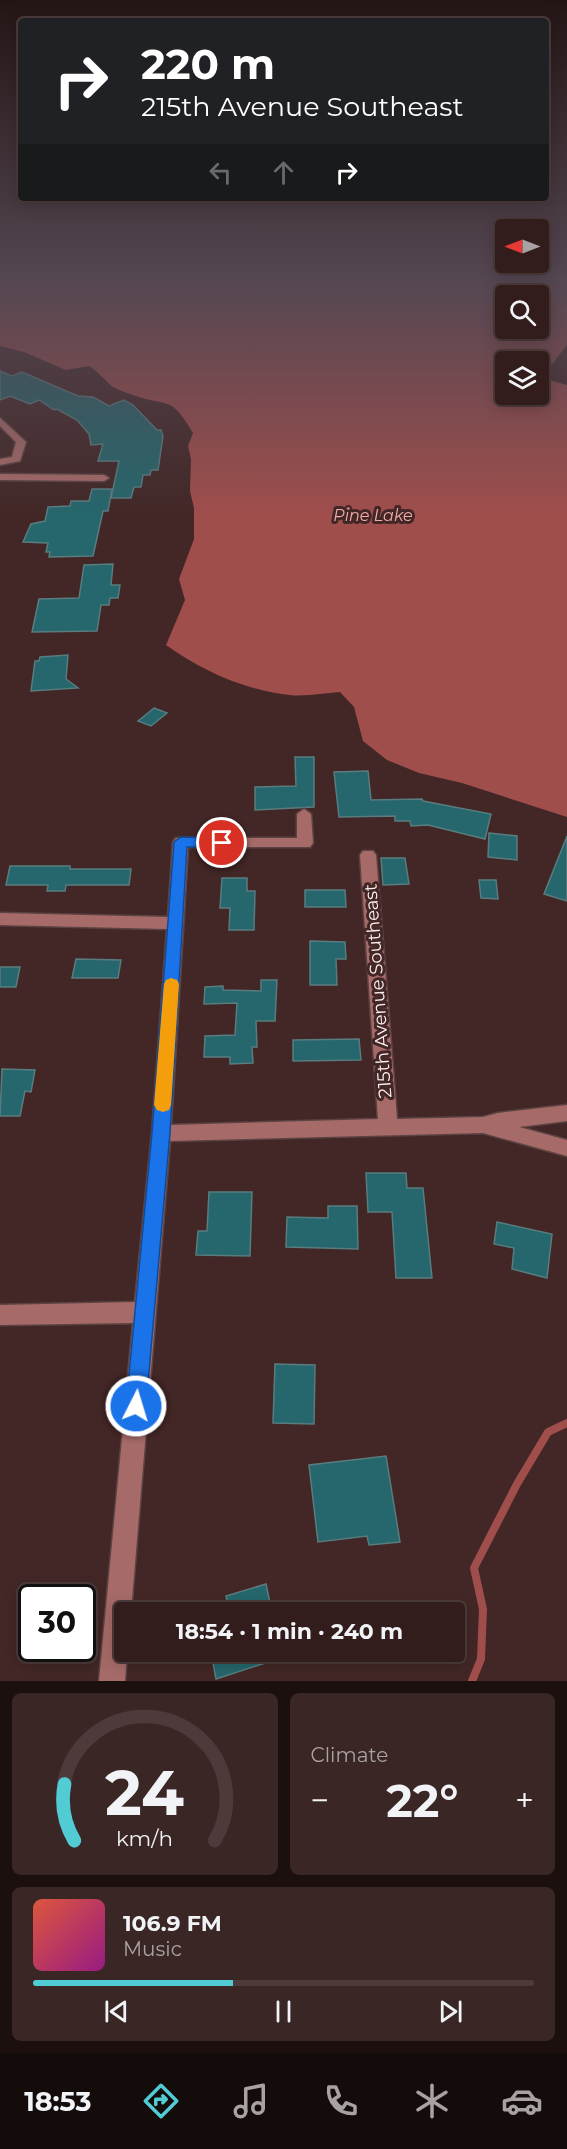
<!DOCTYPE html>
<meta charset="utf-8">
<style>
:root{--surface:#321d1c;--page:#3a2625;--text:#f1f3f6;--muted:#a8a2a3;--line:#4d3b3b;--accent:#51ccd5}
body{margin:0;font-family:Montserrat,sans-serif;background:var(--page);color:var(--text);height:100vh;display:flex;flex-direction:column;font-size:22px;white-space:nowrap}
*{box-sizing:border-box;margin:0}
p{font-size:20px;color:var(--muted)}
.icon{flex:none;width:33px;height:33px;fill:none;stroke:currentColor;stroke-width:2;stroke-linecap:round;stroke-linejoin:round}
.map{position:relative;height:1681px;overflow:hidden}
.details{display:flex;flex-direction:column;gap:12px;padding:12px;background:#1c100f;flex:1}
.details>*{flex:none}
.guide{position:absolute;left:18px;top:18px;width:531px;height:183px;border-radius:6px;box-shadow:0 3px 15px #0003,0 0 0 2px var(--line);background:#202124;color:#fff;overflow:hidden}
.needle{width:39px;rotate:270deg}
.fabs{position:absolute;left:495px;top:219px;display:grid;gap:12px}
.fabs a{display:grid;place-items:center;width:54px;height:54px;border-radius:6px;background:var(--surface);box-shadow:0 3px 15px #0003,0 0 0 2px var(--line);font-size:30px}
.speed{position:absolute;left:18px;top:1584px;display:flex;gap:12px;font-size:30px;font-weight:700;text-align:center}
.speed>*{display:grid;place-content:center;width:78px;height:78px;border-radius:50%;background:var(--surface);box-shadow:0 3px 15px #0003,0 0 0 2px var(--line);line-height:1}
.speed .limit{border:3px solid #111;border-radius:9px;background:#fff;color:#111}
.pin{position:absolute;display:grid;place-items:center;width:51px;height:51px;color:#fff;margin:-26px;border:3px solid #fff;border-radius:50%;box-shadow:0 2px 6px #0007}
.me{position:absolute;width:66px;margin:-33px;rotate:5deg;stroke-linejoin:round;filter:drop-shadow(0 0 4px #0008)}
.turn{display:flex;align-items:center;gap:21px;height:126px;padding:0 24px;font-size:27px}
.turn .icon{width:78px;height:78px;stroke-width:2.5}
.turn b{display:block;font-size:42px;line-height:51px}
.lanes{display:flex;align-items:center;height:57px;padding:0 24px;background:#0003;justify-content:center;gap:30px;direction:ltr}
.lanes .off{opacity:.35}
.big{font-size:45px;font-weight:700;line-height:1.1}
.details .tile{flex:1;display:flex;flex-direction:column;justify-content:center;gap:9px;min-width:0;padding:0 21px;border-radius:9px;background:var(--page)}
.details .dial{align-items:center;gap:0}
.dial svg{height:156px;overflow:visible;fill:none;stroke:var(--line);stroke-width:7;stroke-linecap:round;text-anchor:middle}
.dial text{fill:var(--text);stroke:none}
.song{display:flex;align-items:center;gap:18px}
.cover{width:72px;height:72px;border-radius:9px;background:linear-gradient(135deg,hsl(10 70% 55%),hsl(310 70% 35%))}
.played{height:6px;border-radius:3px;background:linear-gradient(90deg,var(--accent) 40%,var(--line) 40%)}
.keys{display:flex;justify-content:space-around;direction:ltr}
.heat{display:flex;justify-content:space-between;align-items:center;font-size:33px;direction:ltr}
.details .tiles{flex:1;display:grid;gap:12px;grid-template-columns:1fr 1fr}
.tile:last-child{grid-column:span 2}
.trip{position:absolute;left:114px;top:1602px;width:351px;height:60px;border-radius:6px;background:var(--surface);box-shadow:0 3px 15px #0003,0 0 0 2px var(--line);font-weight:700;line-height:60px;text-align:center}
.dock{display:flex;height:96px;justify-content:space-around;align-items:center;background:#140c0b;color:var(--muted)}
.dock .icon{width:42px;height:42px}
.dock .active{color:var(--accent)}
.dock b{font-size:27px;color:var(--text)}
.map>svg:first-child{display:block}
</style>
<div class="map">
<svg width="567" height="1681" viewBox="0 0 567 1681">
<rect width="100%" height="100%" fill="#422726"/>
<path fill="#a04e4c" fill-rule="evenodd" d="M0 282H567V345L549 368 546 379 567 385V817L462 783 419 773 387 760 363 741 354 707 340 692C324 693 306 697 289 695 245 690 202 671 166 645L185 600 179 579 194 539V508L190 491 191 459 188 446 193 433C170 393 167 408 130 394 125 392 118 390 113 387 104 380 99 372 89 366L66 370 24 352 0 346ZM506 296H538V328H506ZM506 362H538V394H506Z"/>
<g fill="none" stroke-linecap="round" stroke-linejoin="round">
<path stroke="#a04e4c" stroke-width="8" d="M472 1681 481 1659 483 1609 474 1568 517 1484 548 1432 567 1423"/>
</g>
<path fill="#25676c" stroke="#597c7f" stroke-width="1.5" d="M0 371 12 376 22 372 78 396 93 397 109 406 124 400 133 405 157 430H161L163 436 158 470H151L150 475H143L141 487H134L131 498H111L119 461H98L103 444 91 445 89 434 77 420 57 409 54 410 39 400 30 404 10 396 0 400Z
M92 489H112L108 511H103L93 556 49 557 50 552H46L48 543 23 542 31 524 45 521 48 507 70 506 71 501H89Z
M113 564 111 585H120L118 598H110L109 605H101L97 631 32 632 39 599 79 598 84 565Z
M68 655 66 679 78 688 31 691 35 661H39L40 657Z
M154 708 167 713 151 726 138 721Z
M295 757H314V807L255 810V787L296 786Z
M368 771 371 800 422 799 423 801 491 814 485 839 428 825 411 826 410 821H395V816L339 817 334 772Z
M489 833 517 836V860L488 857Z
M567 836V901L544 894Z
M381 858H405L409 884 383 885Z
M10 866H70V869H131L129 885H66L65 891H47L48 885H6Z
M222 878H247V891H255L254 930H229L230 908H220Z
M479 880H496L498 899 481 898Z
M305 890H345L346 907H305Z
M310 941 345 942 346 959H336L337 985H310Z
M76 959 121 960 118 978H72Z
M0 967H20L16 987H0Z
M261 980H277L275 1021H256L257 1047H252L253 1063 230 1064V1057H204L205 1036 235 1035 237 1003 204 1004 205 987 223 986V990L261 991Z
M359 1039 361 1060 293 1061V1040Z
M2 1069 35 1070 31 1092 25 1091 20 1116H0Z
M366 1173H406L407 1188H423L432 1278H396L392 1212H368Z
M209 1192H252L250 1256 196 1255 198 1231H207Z
M328 1206H357L358 1249 286 1247 287 1217 328 1218Z
M497 1222 552 1234 547 1278 512 1269 514 1248 494 1244Z
M275 1364 315 1365 314 1424 273 1423Z
M386 1456 400 1542 369 1545 367 1536 318 1542 309 1465Z
M266 1584 272 1612H229L226 1596Z
M211 1652H293V1654L216 1679Z"/>
<g fill="none" stroke-linecap="round" stroke-linejoin="round">
<g stroke="#5c4342" stroke-width="3">
<path id="minor" d="M0 418 26 442 20 461 0 465V459L12 457 16 442 0 426Z
M0 474 104 475 109 478 104 481 0 480Z
M304 809 311 814 313 843 310 847H188L171 1125 378 1119 360 855 363 851H373L376 855 397 1119 483 1117 498 1113 567 1105V1121L519 1127 567 1140V1156L483 1133 170 1141 131 1612H124V1652H127L125 1681H99L133 1323 0 1325V1305L135 1302 152 1133 167 929 0 925V913L168 917 173 842 176 838H297V814Z"/>
</g>
<use href="#minor" fill="#a66b68" fill-rule="evenodd"/>
</g>
<linearGradient id="sky" x2="0" y2="1"><stop stop-color="#241515"/><stop offset="0.54" stop-color="#544752"/><stop offset="1" stop-color="#544752" stop-opacity="0"/></linearGradient>
<rect width="567" height="518" fill="url(#sky)"/>
<path fill="#1a73e8" stroke="#114b97" stroke-width="1.5" d="M181 837 222 838 229 843 222 847H187L170 1133 146 1406 143 1413 136 1416 129 1413 126 1406 152 1133 174 842Z"/>
<path fill="#f59e0b" d="M171 978 177 980 179 984 171 1105 169 1110 163 1112 157 1110 154 1105 164 984 166 980Z"/>
<g text-anchor="middle" dominant-baseline="central" stroke-width="6" stroke-linejoin="round" paint-order="stroke">
<g font-size="16" font-style="italic" fill="#f5aeaa" stroke="#422726">
<text x="373" y="515">Pine Lake</text>
</g>
<g font-size="18" fill="#fff0ef" stroke="#422726">
<text transform="translate(378 991) rotate(-94)">215th Avenue Southeast</text>
</g>
</g>
</svg>
<div class="fabs">
<a><svg class="needle" viewBox="-14 -14 28 28"><path d="M0-13l5 13h-10z" fill="#e53935"/><path d="M0 13l5-13h-10z" fill="#a8a2a3"/></svg></a>
<a><svg class="icon" aria-label="search" viewBox="0 0 24 24"><circle cx="10" cy="10" r="6"/><path d="M15 15l6 6"/></svg></a>
<a><svg class="icon" aria-label="layers" viewBox="0 0 24 24"><path d="M12 4l9 5-9 5-9-5zM3 14l9 5 9-5"/></svg></a>
</div>
<div class="speed"><div class="limit">30</div></div>
<div class="pin" style="left:222px;top:843px;background:#d93025"><svg class="icon" aria-label="arrive" viewBox="0 0 24 24"><path d="M6 21V4h12l-3 4 3 4H6"/></svg></div>
<svg class="me" style="left:136px;top:1406px" viewBox="-20 -20 40 40"><circle r="17" fill="#1a73e8" stroke="#fff" stroke-width="3"/><path d="M0-11L8 9 0 5-8 9z" fill="#fff"/></svg>
<div class="trip">18:54 · 1 min · 240 m</div>
<div class="guide">
<div class="turn"><svg class="icon" aria-label="right" viewBox="0 0 24 24"><path d="M7 20v-9h11M14 6l5 5-5 5"/></svg><div><b>220 m</b>215th Avenue Southeast</div></div>
<div class="lanes"><svg class="icon off" aria-label="left" viewBox="0 0 24 24"><path d="M17 20v-9H6M10 6l-5 5 5 5"/></svg><svg class="icon off" aria-label="ahead" viewBox="0 0 24 24"><path d="M12 20V5M6 11l6-6 6 6"/></svg><svg class="icon" aria-label="right" viewBox="0 0 24 24"><path d="M7 20v-9h11M14 6l5 5-5 5"/></svg></div>
</div>
</div>
<section class="details">
<div class="tiles">
<div class="tile dial"><svg viewBox="0 0 100 80">
<path d="M14 69A42 42 0 1 1 86 69"/>
<path d="M14 69A42 42 0 0 1 9 40" stroke="#51ccd5"/>
<text x="50" y="56" font-size="32" font-weight="700">24</text>
<text x="50" y="72" font-size="11">km/h</text>
</svg></div>
<div class="tile"><p>Climate</p>
<div class="heat"><a>−</a><b class="big">22°</b><a>+</a></div>
</div>
<div class="tile">
<div class="song"><i class="cover"></i><div><b>106.9 FM</b><p>Music</p></div></div>
<div class="played"></div>
<div class="keys"><svg class="icon" aria-label="previous" viewBox="0 0 24 24"><path d="M18 5L8 12l10 7zM5 5v14"/></svg><svg class="icon" aria-label="pause" viewBox="0 0 24 24"><path d="M8 5v14M16 5v14"/></svg><svg class="icon" aria-label="next" viewBox="0 0 24 24"><path d="M6 5l10 7-10 7zM19 5v14"/></svg></div>
</div>
</div>
</section>
<nav class="dock">
<b>18:53</b>
<svg class="icon active" aria-label="directions" viewBox="0 0 24 24"><path d="M12 3l9 9-9 9-9-9zM9 14v-3h6M13 9l2 2-2 2"/></svg>
<svg class="icon" aria-label="music" viewBox="0 0 24 24"><path d="M9 18V5l10-2v13"/><circle cx="6" cy="18" r="3"/><circle cx="16" cy="16" r="3"/></svg>
<svg class="icon" aria-label="phone" viewBox="0 0 24 24"><path d="M5 4h4l2 5-3 2q2 4 5 5l2-3 5 2v4C11 20 4 13 5 4z"/></svg>
<svg class="icon" aria-label="climate" viewBox="0 0 24 24"><path d="M12 3v18M4 7l16 10M4 17L20 7"/></svg>
<svg class="icon" aria-label="car" viewBox="0 0 24 24"><path d="M5 17H2v-5l4-1 3-4h7l3 4 3 1v5h-3M9 17h6M6 11h13"/><circle cx="7" cy="17" r="2"/><circle cx="17" cy="17" r="2"/></svg>
</nav>
